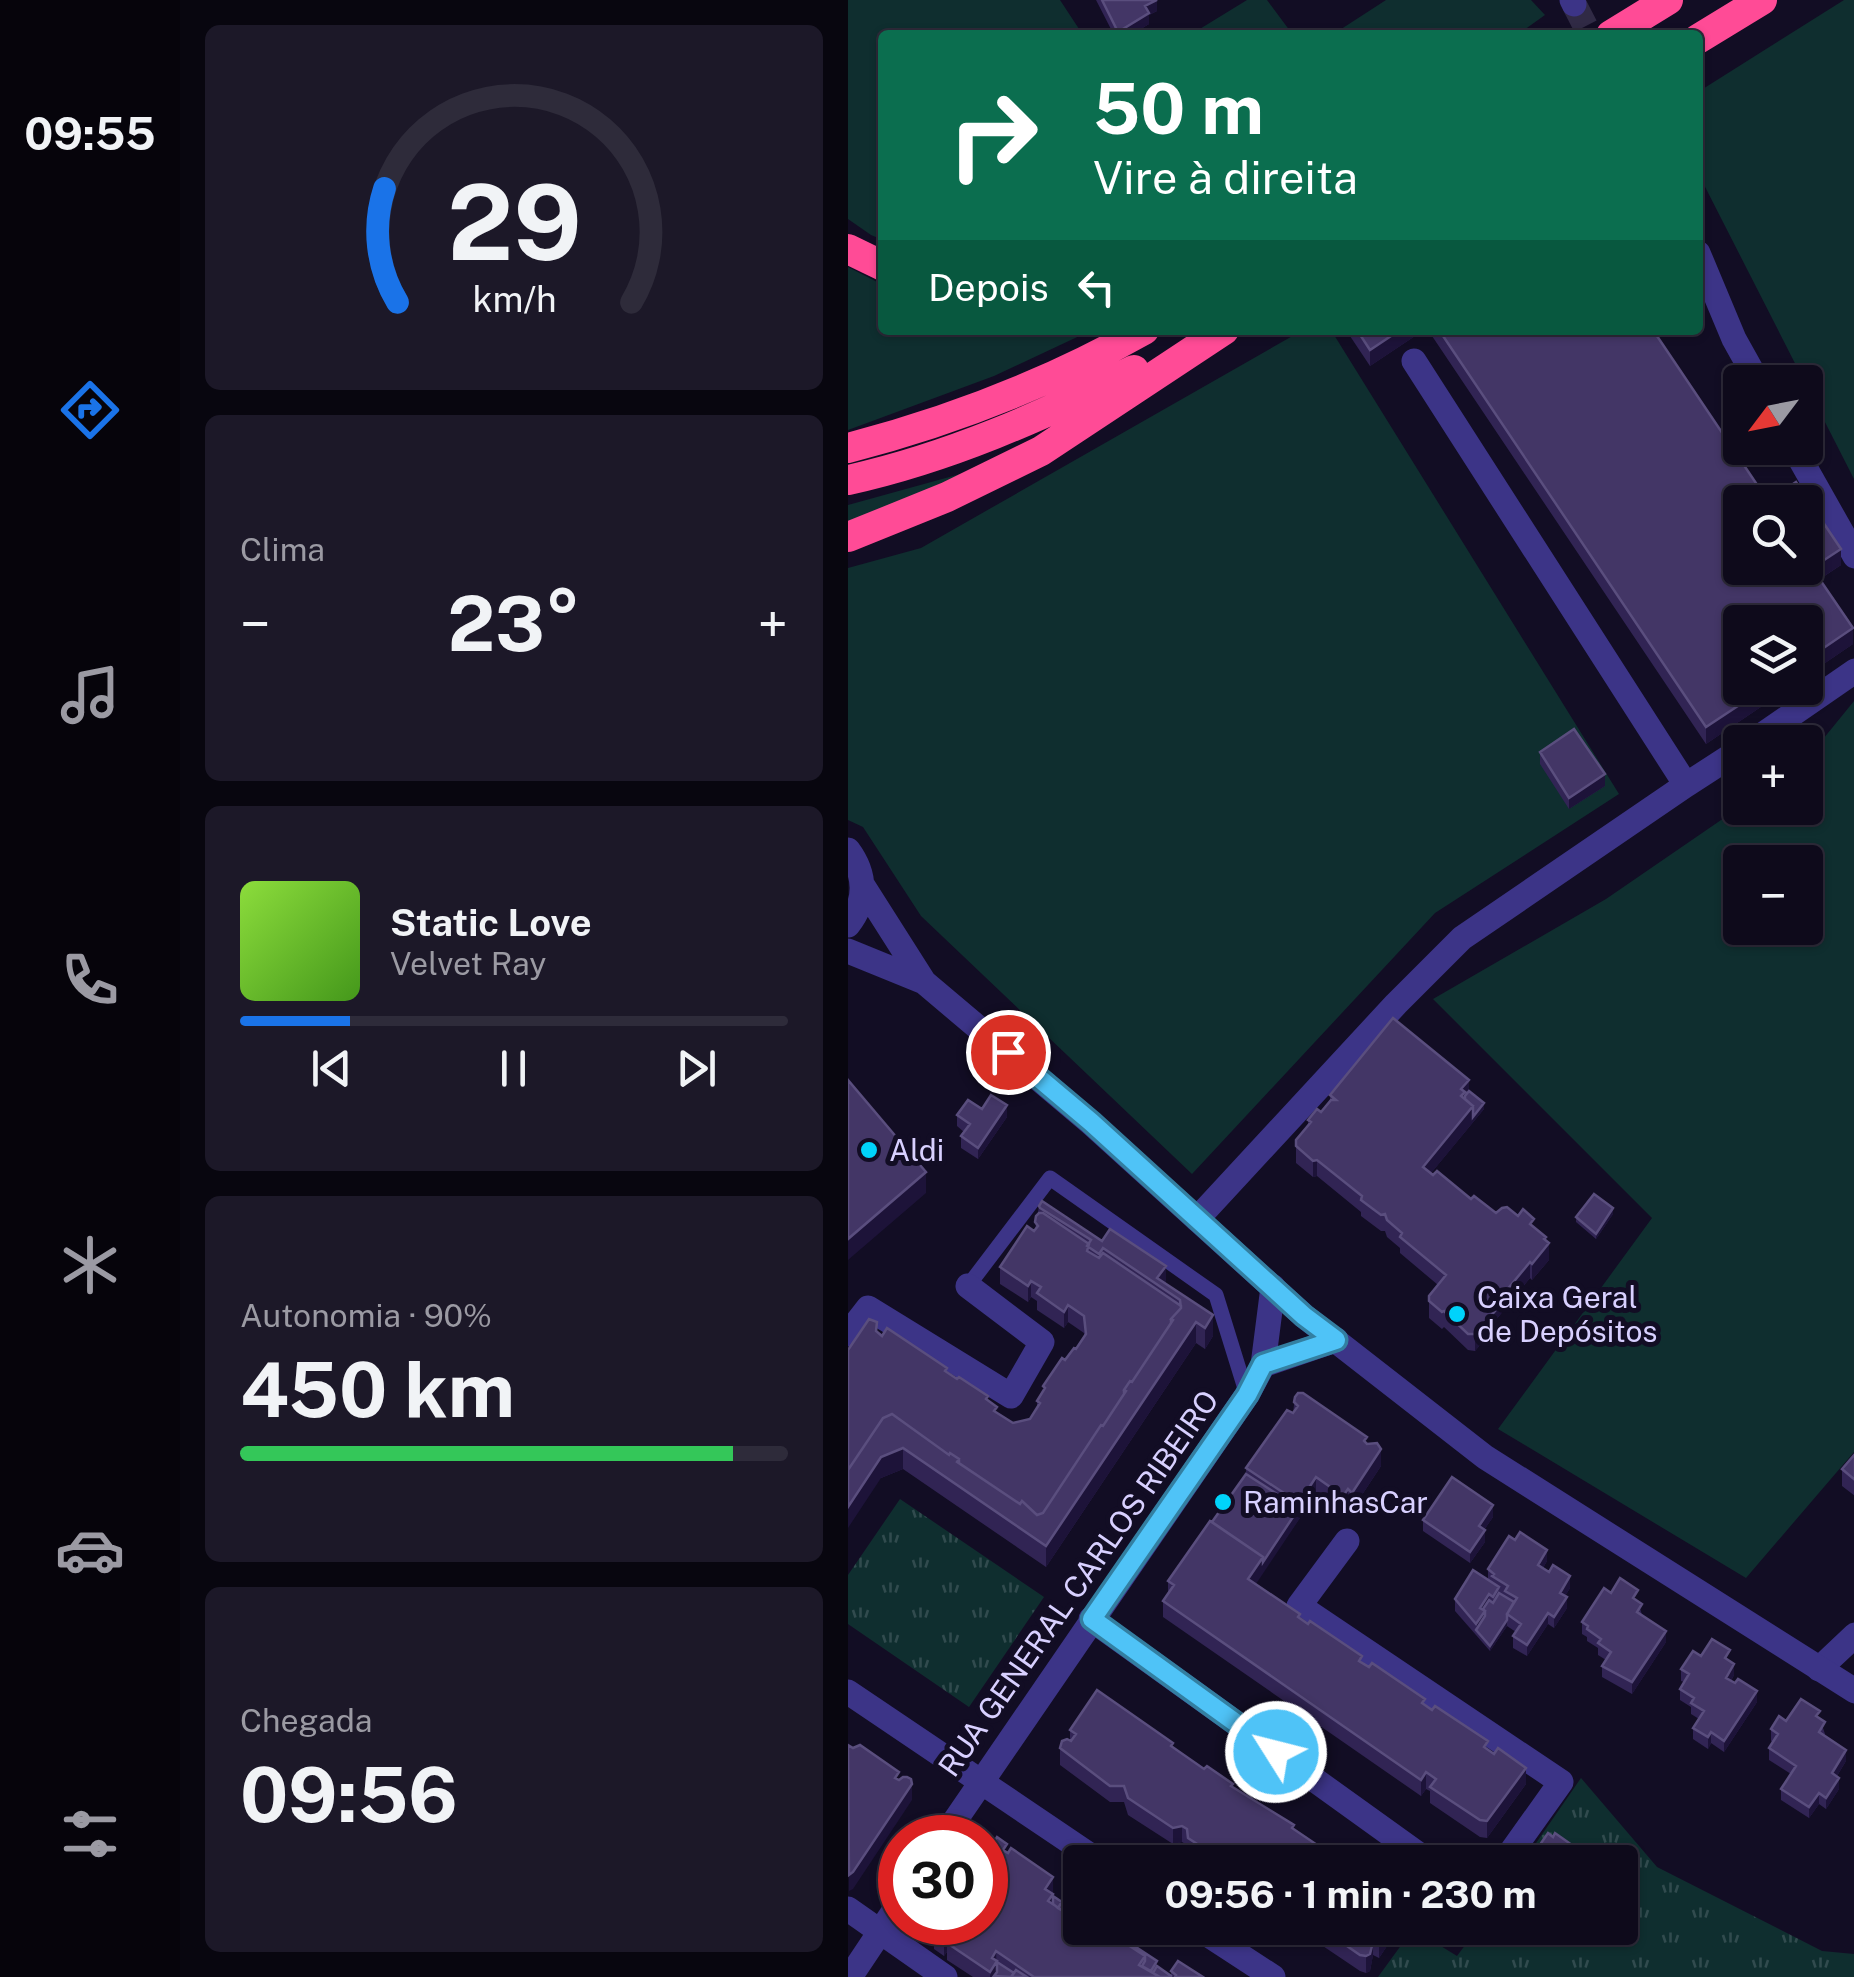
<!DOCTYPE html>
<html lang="pt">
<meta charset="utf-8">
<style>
:root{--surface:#0e0a1b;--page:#1c1828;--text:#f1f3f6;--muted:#9b9aa3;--line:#2e2b3a;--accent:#1a73e8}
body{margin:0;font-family:"Public Sans",sans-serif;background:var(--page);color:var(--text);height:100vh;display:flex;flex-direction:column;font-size:38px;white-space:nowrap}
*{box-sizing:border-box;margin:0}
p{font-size:32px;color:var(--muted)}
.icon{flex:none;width:55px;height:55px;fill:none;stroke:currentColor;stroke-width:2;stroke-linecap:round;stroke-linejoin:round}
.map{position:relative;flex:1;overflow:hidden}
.panel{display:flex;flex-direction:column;gap:25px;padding:25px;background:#08060f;width:668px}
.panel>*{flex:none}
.guide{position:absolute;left:30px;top:30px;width:825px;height:305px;border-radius:10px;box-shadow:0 2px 8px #0004,0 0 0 2px var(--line);background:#0b6e4f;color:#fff;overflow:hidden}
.needle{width:65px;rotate:238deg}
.fabs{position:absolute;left:875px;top:365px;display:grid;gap:20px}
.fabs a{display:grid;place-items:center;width:100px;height:100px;border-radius:10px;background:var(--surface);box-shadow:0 2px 8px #0004,0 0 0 2px var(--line);font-size:50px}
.speed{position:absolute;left:30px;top:1815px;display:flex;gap:20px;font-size:50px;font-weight:700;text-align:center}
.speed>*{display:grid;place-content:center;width:130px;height:130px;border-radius:50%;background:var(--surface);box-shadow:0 2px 8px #0004,0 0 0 2px var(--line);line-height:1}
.speed .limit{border:15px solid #d22;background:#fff;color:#111}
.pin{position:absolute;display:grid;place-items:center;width:85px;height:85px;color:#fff;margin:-42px;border:5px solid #fff;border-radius:50%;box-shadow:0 2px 10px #0007}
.me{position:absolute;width:110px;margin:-55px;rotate:306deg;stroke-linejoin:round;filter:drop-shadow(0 0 8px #0008)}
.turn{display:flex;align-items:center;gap:35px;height:210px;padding:0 50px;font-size:45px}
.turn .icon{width:130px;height:130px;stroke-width:2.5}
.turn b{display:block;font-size:70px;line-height:85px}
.then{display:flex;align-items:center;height:95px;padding:0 50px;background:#0003;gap:20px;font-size:38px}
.big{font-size:75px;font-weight:700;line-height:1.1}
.panel .card{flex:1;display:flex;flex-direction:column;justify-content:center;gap:15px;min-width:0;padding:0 35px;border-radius:15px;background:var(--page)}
.panel .dial{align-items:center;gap:0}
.dial svg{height:260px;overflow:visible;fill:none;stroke:var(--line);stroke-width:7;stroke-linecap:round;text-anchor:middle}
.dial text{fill:var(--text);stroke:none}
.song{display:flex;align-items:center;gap:30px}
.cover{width:120px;height:120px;border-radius:15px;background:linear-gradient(135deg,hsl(90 70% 55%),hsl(100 70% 35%))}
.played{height:10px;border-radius:5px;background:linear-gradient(90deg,var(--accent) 20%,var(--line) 20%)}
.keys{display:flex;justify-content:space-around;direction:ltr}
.heat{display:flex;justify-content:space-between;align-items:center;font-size:55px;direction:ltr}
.charge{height:15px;border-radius:8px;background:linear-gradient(90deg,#34c759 90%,var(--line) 0)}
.trip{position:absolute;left:215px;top:1845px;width:575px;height:100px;border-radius:10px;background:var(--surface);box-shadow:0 2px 8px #0004,0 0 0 2px var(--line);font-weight:700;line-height:100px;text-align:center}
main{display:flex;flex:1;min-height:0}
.dock{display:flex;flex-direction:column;width:180px;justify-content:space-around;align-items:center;background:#06040b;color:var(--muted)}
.dock .icon{width:70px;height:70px}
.dock .active{color:var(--accent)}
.dock b{font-size:45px;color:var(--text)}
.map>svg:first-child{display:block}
</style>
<main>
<nav class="dock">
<b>09:55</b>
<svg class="icon active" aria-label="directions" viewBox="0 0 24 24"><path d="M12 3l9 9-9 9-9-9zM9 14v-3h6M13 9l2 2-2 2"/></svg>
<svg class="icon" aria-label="music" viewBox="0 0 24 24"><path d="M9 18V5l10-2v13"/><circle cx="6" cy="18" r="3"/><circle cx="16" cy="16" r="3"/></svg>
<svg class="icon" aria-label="phone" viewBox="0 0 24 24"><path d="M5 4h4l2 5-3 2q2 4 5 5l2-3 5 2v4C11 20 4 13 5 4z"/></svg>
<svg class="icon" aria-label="climate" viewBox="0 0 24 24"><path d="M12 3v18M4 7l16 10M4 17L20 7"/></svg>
<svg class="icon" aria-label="car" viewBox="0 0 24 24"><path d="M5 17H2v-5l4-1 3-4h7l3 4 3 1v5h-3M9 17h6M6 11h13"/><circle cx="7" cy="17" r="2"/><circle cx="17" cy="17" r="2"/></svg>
<svg class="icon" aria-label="filters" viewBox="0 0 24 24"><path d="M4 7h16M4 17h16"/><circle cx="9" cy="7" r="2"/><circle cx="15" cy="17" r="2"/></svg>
</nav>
<section class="panel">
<div class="card dial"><svg viewBox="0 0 100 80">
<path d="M14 69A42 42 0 1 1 86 69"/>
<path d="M14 69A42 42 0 0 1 10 34" stroke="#1a73e8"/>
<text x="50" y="56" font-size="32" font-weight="700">29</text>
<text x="50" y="72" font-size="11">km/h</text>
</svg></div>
<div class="card"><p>Clima</p>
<div class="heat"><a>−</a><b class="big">23°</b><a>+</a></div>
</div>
<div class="card">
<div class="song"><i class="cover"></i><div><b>Static Love</b><p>Velvet Ray</p></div></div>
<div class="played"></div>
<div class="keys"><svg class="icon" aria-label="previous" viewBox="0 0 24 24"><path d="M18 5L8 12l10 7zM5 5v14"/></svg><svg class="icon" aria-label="pause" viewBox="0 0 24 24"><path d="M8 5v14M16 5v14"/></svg><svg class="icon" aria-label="next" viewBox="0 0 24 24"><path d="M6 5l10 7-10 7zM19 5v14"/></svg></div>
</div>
<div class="card"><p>Autonomia · 90%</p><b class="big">450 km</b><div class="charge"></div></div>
<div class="card"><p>Chegada</p><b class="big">09:56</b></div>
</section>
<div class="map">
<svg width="1007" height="1977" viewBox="0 0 1007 1977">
<defs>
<pattern id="park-tufts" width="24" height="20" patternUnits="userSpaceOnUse" patternTransform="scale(2.5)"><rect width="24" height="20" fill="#0f2e2f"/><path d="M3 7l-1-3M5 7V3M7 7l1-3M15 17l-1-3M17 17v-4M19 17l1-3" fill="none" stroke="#314b4e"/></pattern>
</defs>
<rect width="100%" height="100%" fill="#120d24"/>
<path fill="#0f2e2f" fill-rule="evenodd" d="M0 0H212L235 35H35V240L23 235 0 219Z
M399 0H419L445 35H342Z
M538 0H683L697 15 669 35H484Z
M996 0H1007L1006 479 850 173V92Z
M0 267 35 285V330L242 331 146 376 0 430Z
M455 330H483L771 794 587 913 344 1174 73 916 15 827 0 820V568L73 548Z
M123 471 0 528V505Z
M1006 701V1452L898 1578 650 1429 804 1218 585 999 758 899 892 807 958 808V760ZM958 862V928H892V862Z"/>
<path fill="url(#park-tufts)" d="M52 1499 196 1597 121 1707 0 1624V1575Z
M733 1778 809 1867 974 1951 1007 1954 1006 1977H530L565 1929 609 1956 630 1928H772V1862H675Z"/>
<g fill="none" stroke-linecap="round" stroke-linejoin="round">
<path stroke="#302a45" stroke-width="25" stroke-dasharray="25 12" stroke-linecap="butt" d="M726 4 742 35"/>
<path stroke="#3c3487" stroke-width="15" d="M120 1286 202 1178 368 1295 399 1395"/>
<path stroke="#3c3487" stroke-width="25" d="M724 0 726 4
M850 253 886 339 910 382
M946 448 1007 556
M904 742 1007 671
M838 785 892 750
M349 1219 548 1004 614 938 838 785 566 361
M0 1334 20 1308 163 1396 194 1342 120 1286
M415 1365 488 1340
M499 1541 451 1606 713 1782 656 1862
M243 1619 581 1862
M971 1669 1007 1635
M0 1692 252 1862
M95 1838 399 1395 415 1365 425 1287
M0 1909 97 1977
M350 1928 425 1977
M2 1977 52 1902"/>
<path stroke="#3c3487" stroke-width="25" d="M0 850C18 874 19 901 0 925
M15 886 76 982 243 1123 456 1316 637 1457 1007 1691
M0 951 76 982"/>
<path stroke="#ff4b96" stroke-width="30" d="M763 35 820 0
M850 39 914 0
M0 249 35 266
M0 448C104 421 202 383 296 330
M0 480C100 458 195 416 286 370
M0 537 99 497 193 451 376 330"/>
</g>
<path fill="#312454" d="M248 0H309V11L301 15V24L283 35H266Z
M498 330H576L522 366Z
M580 330H805L920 501 993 565 972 579 1005 644 958 676V622L892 688H941L858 744Z
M692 752 757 786 721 809 692 764Z
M621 1091 636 1109 583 1173 648 1213 686 1227 698 1241 701 1260 684 1280 682 1278 647 1321V1327L627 1351 620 1350 596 1327 594 1329 581 1318V1296L590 1285 552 1253V1248L539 1237 537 1231H533L513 1216V1212L469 1176 465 1177 448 1163V1140L460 1125V1120L473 1112 482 1100V1095Z
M134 1109 159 1117 130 1159 113 1148V1136L116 1132 109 1126V1115Z
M191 1206 318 1284 365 1336 357 1349 348 1343 198 1567 55 1469 33 1478 29 1332 99 1372 140 1401 149 1413 165 1423 182 1419 189 1408V1401L195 1391V1386L228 1349 236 1337V1333L220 1322 216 1328 189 1310V1301L183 1297 180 1302 152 1284V1267L187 1230Z
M765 1214 748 1239 728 1222V1217Z
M447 1397 519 1443 533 1466 504 1510 500 1506 495 1512 468 1494 407 1584 514 1662 640 1749 678 1784 639 1838 632 1837 582 1803V1791L578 1789 573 1796 315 1617V1601L320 1593V1581L364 1522 398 1474V1468L445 1413Z
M1007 1454V1496L994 1486V1469Z
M645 1517 636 1530 637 1542 622 1563 575 1531V1520Z
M699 1561 695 1568 722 1588 717 1596 719 1608 706 1628 700 1624 679 1656 665 1648V1636L668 1632 659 1626 642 1651 607 1611V1599L640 1580V1569Z
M763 1593 790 1601 794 1615 818 1642 784 1694 754 1677V1666L758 1660 750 1655V1648L739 1641V1637L734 1634V1622Z
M853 1656 882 1661 886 1675 883 1681 909 1702 876 1752 863 1743 860 1749 845 1739V1728L851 1719 843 1714V1707L832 1700V1689L836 1682 833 1681V1669Z
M972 1719 977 1734 976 1735 998 1761 989 1776 991 1789 978 1809 971 1804 961 1818 933 1800V1789L943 1774 921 1760V1748L925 1742 923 1741V1729L938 1721Z
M222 1730 325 1747 478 1851 502 1862H352L340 1854 339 1845 334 1842 325 1844 280 1815 276 1802H262L212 1765V1748L222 1740Z
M159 1853 205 1877V1896L323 1976V1971L355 1977H125L99 1960V1952L96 1956 86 1949V1933Z
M460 1928H551L531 1958 525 1955 522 1971 518 1973 512 1971 463 1938Z"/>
<path fill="#1d1339" d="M309 0V11L301 15V24L283 35H270V32L297 6Z
M552 330H576L522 366V350Z
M993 549V565L964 584V568Z
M1005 628V644L958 676V660Z
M917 688H941L858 744V727Z
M757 774V786L721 809V798Z
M621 1080V1096L613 1107V1089Z
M636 1103V1109L575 1183V1167L625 1106Z
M159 1105V1117L130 1159V1148Z
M469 1160V1176L465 1177V1161Z
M78 1172V1193L0 1260V1239Z
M765 1208V1214L748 1239V1234Z
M698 1237V1247L701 1243V1260L684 1280V1264Z
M682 1262V1278L647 1321V1327L627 1351V1334L644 1308Z
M318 1266V1287L309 1278Z
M183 1281V1297L180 1302V1286Z
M220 1305V1322L216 1328V1312Z
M365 1315V1336L357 1349V1328Z
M348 1322V1343L198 1567V1546Z
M55 1448V1469L33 1478 0 1528V1507L33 1457Z
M533 1449V1466L504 1510V1493Z
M468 1477V1494L400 1596V1579L451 1508V1503Z
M500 1489V1506L495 1512V1496Z
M645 1505V1517L631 1537V1526Z
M637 1530V1542L622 1563V1552Z
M699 1550V1561L690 1576V1565Z
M722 1576V1588L712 1604V1593Z
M641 1594V1606L637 1622 628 1630 632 1608Z
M719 1597V1608L706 1628V1617Z
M700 1613V1624L679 1656V1645Z
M659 1620V1626L642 1651V1646Z
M818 1631V1642L784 1694V1682Z
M886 1664V1675L878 1689V1678Z
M909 1691V1702L876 1752V1741Z
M863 1732V1743L860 1749V1737Z
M998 1750V1761L984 1784V1773Z
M678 1768V1784L639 1838V1821Z
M578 1772V1789L573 1796V1780Z
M991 1778V1789L978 1809V1798Z
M64 1784V1800L5 1889 1 1891V1875Z
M971 1793V1804L961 1818V1807Z
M334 1826V1842L325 1844V1828Z
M205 1877V1893L200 1901 205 1894V1911L200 1901 197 1889Z
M540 1928H551L531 1958V1942Z
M99 1935V1952L96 1956V1939Z
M525 1939V1955L522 1971 518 1973V1956Z
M148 1951 149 1977H142L144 1958Z"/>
<path fill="#433666" stroke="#5a4e7e" stroke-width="2.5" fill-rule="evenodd" d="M254 0H309L297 6 301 13 270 32Z
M509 330H552L522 350Z
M591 330H805L920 501 948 482 993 549 964 568 1005 628 958 660V622H892V688H917L858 727ZM892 502H958V568H892Z
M726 729 757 774 721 798 692 752Z
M545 1018 621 1080 613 1089 617 1092 613 1096 625 1106 575 1167 585 1175 589 1171 623 1199 626 1196 648 1213 654 1208 659 1207 670 1216 675 1209 686 1219 682 1224 698 1237 696 1239 701 1243 684 1264 682 1262 644 1308 647 1311 627 1334H620L596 1311 594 1312 581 1301V1296L598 1275 552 1237 554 1233 539 1220 537 1214 533 1215 513 1200 514 1196 469 1160 465 1161 448 1146V1140L463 1122 460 1120 469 1109 473 1112 483 1100H488L482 1095Z
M0 1080 78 1172 0 1239Z
M621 1091 636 1103 625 1117V1106L617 1099V1096Z
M143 1095 159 1105 130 1148 113 1136 122 1124 109 1115 120 1100 134 1109Z
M746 1194 765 1208 748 1234 728 1217Z
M194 1201 254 1241 262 1229 318 1266 309 1278 365 1315 357 1328 348 1322 198 1546 55 1448 33 1457 0 1507V1470L35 1418 44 1414 101 1455 102 1453 111 1459 109 1462 172 1504 174 1501 189 1515 195 1513 253 1425 255 1426 278 1391 276 1390 282 1381 284 1382 325 1320 323 1319 333 1308 332 1300 255 1248 251 1254 239 1246 243 1240 192 1208 191 1206Z
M191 1213H195L241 1244 239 1251 251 1258 255 1253 333 1306V1308L323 1319V1323L284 1382 282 1381 276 1390V1394L255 1426 253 1425 195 1513 189 1515 174 1501 172 1504 111 1463V1459L102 1453 101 1455 44 1414 35 1418 0 1470V1350L21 1319 29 1322 28 1331 34 1336 39 1328 99 1368 97 1371 109 1379 111 1377 140 1396 138 1399 149 1407 146 1411 165 1423 182 1419 192 1403 189 1401 197 1388 195 1386 214 1358 217 1360 226 1348 228 1349 238 1334 236 1316 220 1305 216 1312 189 1293 193 1287 183 1281 180 1286 152 1267 179 1226 186 1231 190 1226 187 1222 188 1216Z
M450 1393H455L519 1437 516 1441 519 1444 529 1443 533 1449 504 1493 500 1489 495 1496 468 1477 451 1503 398 1468 439 1410 445 1413 450 1406 446 1402 447 1397Z
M1007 1454V1480L994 1469Z
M398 1474 451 1508 415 1562V1557L364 1522Z
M604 1477 645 1505 631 1526 637 1530 622 1552 575 1520Z
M362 1521 415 1557 400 1579 452 1614 450 1617 460 1624 462 1621 514 1656 511 1661 521 1667 524 1663 577 1699 574 1703 584 1710 587 1706 640 1741 636 1747 646 1754 650 1748 678 1768 639 1821 632 1820 582 1787 588 1779 578 1772 573 1780 315 1601 326 1585 320 1581Z
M672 1532 699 1550 690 1565 701 1572 705 1565 722 1576 712 1593 719 1597 706 1617 700 1613 679 1645 665 1636 673 1624 659 1614 669 1598 657 1591 660 1586 644 1576 646 1574 640 1569 661 1536 667 1540Z
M625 1570 651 1587 645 1597 641 1594 632 1608 637 1611 628 1624 607 1599Z
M772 1578 790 1590 785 1598 794 1604 789 1612 818 1631 784 1682 754 1666 763 1652 750 1643 753 1639 739 1629 740 1626 734 1622 756 1588 763 1593Z
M651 1593 666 1602 659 1614V1620L642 1646 628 1630 637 1616V1611L635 1609 641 1600 645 1603Z
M864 1639 882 1650 877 1658 886 1664 878 1678 887 1683 890 1679 909 1691 876 1741 863 1732 860 1737 845 1728 856 1711 843 1703 846 1698 832 1689 841 1674 833 1669 845 1651 853 1656Z
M249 1690 325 1743 323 1746 356 1769 359 1766 385 1784 383 1786 446 1825 444 1828 478 1851 480 1847 502 1862H377L340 1838 339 1829 334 1826 325 1828 280 1798 276 1786H262L212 1748 214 1741 219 1739 223 1741 228 1734 222 1730Z
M953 1699 972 1711 968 1716 977 1722 971 1732 998 1750 984 1773 991 1778 978 1798 971 1793 961 1807 933 1789 948 1766 921 1748 930 1734 923 1729 931 1716 938 1721Z
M0 1745 5 1748 12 1745 51 1772 47 1778 51 1780 55 1777H59L63 1779 64 1784 5 1872 1 1875Z
M700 1833 705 1837 707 1833 734 1852 727 1862H680Z
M149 1837 159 1844 155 1850 160 1853 163 1848 205 1877 197 1889 205 1894 200 1901 223 1916 227 1909 232 1913V1928H254L297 1956 291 1965 312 1977H186L148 1951 144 1958 149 1961 142 1972 99 1943 103 1938 99 1935 96 1939 86 1933 93 1922H138V1855Z
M205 1896 214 1902 210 1908 205 1904Z
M216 1898 232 1909V1913L227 1909 223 1916 210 1908Z
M254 1928H259L309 1961 303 1971 294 1966 297 1961V1956Z
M473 1928H540L531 1942 525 1939 522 1944 524 1946 522 1954 518 1956 512 1955Z
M330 1961 355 1977H327L328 1975 323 1971Z
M149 1962 166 1973 163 1977 146 1976 149 1972Z
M309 1966 323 1976V1977H312L305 1973Z
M168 1970 179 1977H163Z"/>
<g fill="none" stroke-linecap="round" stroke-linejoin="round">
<g stroke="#337fa1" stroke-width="25">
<path id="route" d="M160 1052 243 1122 456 1316 488 1340 415 1364 399 1395 244 1619 428 1752"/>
</g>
<use href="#route" stroke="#4fc3f7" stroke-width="18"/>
</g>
<g fill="#00d3fb" stroke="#120d24" stroke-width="4">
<circle cx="21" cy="1150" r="10"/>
<circle cx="609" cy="1314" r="10"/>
<circle cx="375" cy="1502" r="10"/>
</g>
<g text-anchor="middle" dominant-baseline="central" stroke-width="10" stroke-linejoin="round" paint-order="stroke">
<g font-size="30" fill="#d8d0ff" stroke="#120d24" text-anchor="start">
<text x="41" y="1150">Aldi</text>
<text x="629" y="1297">Caixa Geral<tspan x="629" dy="34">de Depósitos</tspan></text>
<text x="395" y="1502">RaminhasCar</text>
</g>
<g font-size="30" fill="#d8d0ff" stroke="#120d24">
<text transform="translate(230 1583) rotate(-55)">RUA GENERAL CARLOS RIBEIRO</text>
</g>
</g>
</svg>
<div class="fabs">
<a><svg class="needle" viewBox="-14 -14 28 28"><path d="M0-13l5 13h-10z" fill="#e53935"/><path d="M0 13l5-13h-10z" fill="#9b9aa3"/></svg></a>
<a><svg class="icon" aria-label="search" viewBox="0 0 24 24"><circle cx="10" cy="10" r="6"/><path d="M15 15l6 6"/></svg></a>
<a><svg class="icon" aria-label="layers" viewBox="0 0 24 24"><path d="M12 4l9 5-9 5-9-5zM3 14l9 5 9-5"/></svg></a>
<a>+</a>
<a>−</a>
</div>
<div class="speed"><div class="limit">30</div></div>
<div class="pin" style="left:160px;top:1052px;background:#d93025"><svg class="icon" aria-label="arrive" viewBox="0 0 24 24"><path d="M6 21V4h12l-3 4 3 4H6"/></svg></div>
<svg class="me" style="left:428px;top:1752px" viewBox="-20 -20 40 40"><circle r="17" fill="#4fc3f7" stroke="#fff" stroke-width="3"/><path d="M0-11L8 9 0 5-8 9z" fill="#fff"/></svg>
<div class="trip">09:56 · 1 min · 230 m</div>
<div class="guide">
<div class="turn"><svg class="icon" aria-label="right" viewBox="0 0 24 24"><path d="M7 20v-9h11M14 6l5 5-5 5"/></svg><div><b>50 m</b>Vire à direita</div></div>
<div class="then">Depois<svg class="icon" aria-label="left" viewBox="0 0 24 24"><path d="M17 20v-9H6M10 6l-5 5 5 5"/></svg></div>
</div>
</div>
</main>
